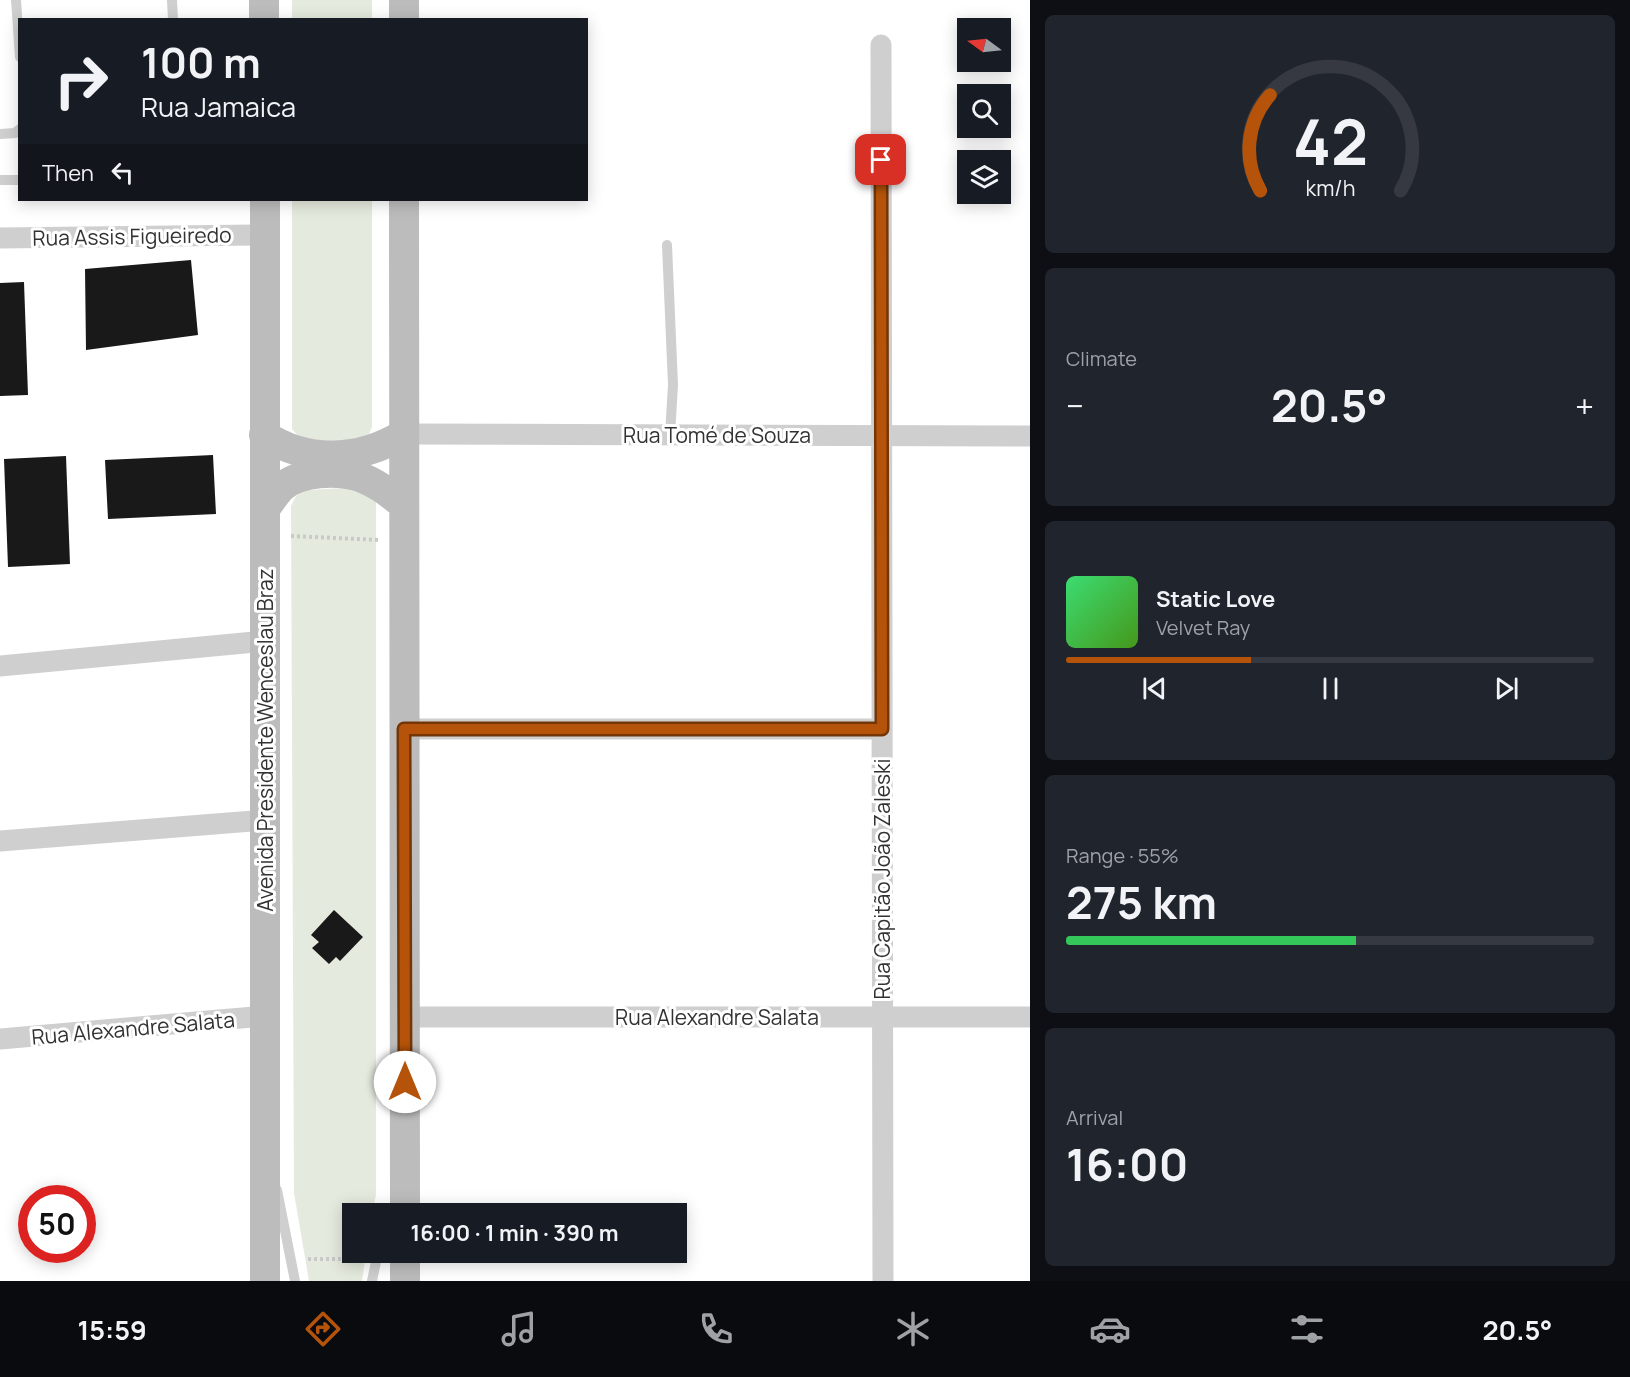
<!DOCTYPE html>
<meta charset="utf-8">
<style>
:root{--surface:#171b24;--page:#20242c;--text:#f1f3f6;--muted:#9ea1a6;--line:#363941;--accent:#b45309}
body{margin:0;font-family:Manrope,sans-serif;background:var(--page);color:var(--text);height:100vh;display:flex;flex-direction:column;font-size:22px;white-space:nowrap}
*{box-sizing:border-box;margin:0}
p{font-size:20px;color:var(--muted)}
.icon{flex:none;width:33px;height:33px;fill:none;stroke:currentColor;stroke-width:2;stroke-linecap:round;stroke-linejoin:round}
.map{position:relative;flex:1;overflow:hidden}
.panel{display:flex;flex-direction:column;gap:15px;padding:15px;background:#0d0f14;width:600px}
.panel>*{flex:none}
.banner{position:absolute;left:18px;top:18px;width:570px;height:183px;border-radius:0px;box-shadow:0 3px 15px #0003;background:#171b24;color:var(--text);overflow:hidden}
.needle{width:39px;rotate:285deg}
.fabs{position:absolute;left:957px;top:18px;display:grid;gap:12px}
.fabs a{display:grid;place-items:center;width:54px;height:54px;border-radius:0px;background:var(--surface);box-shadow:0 3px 15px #0003;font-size:30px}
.speed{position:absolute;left:18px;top:1185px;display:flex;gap:12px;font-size:30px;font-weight:700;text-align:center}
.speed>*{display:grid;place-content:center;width:78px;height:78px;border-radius:50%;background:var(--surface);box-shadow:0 3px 15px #0003;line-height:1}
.speed .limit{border:9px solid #d22;background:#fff;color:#111}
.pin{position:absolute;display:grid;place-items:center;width:51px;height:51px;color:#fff;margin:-26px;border-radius:12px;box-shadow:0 3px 9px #0006}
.me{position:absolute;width:66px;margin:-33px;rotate:0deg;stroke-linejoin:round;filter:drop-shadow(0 0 4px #0008)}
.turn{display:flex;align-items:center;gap:21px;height:126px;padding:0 24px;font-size:27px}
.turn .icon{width:78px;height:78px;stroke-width:2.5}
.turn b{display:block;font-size:42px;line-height:51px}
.then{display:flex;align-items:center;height:57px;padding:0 24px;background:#0003;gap:12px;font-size:22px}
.big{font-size:45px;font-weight:700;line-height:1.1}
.panel .widget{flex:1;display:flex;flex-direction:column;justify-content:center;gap:9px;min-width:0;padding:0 21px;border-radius:9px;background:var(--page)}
.panel .dial{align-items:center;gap:0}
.dial svg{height:156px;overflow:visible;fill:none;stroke:var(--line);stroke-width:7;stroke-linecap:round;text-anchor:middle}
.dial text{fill:var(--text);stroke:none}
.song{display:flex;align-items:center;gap:18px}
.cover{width:72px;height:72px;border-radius:9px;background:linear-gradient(135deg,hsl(140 70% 55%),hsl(100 70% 35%))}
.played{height:6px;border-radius:3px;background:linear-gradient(90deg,var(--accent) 35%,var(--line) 35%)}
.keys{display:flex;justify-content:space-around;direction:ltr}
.heat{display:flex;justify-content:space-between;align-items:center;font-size:33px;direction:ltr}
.charge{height:9px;border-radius:4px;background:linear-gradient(90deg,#34c759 55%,var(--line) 0)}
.trip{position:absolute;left:342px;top:1203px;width:345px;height:60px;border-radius:0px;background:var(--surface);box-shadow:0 3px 15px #0003;font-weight:700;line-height:60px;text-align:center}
.menu{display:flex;height:96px;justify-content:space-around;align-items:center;background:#090b0e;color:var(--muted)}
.menu .icon{width:42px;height:42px}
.menu .current{color:var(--accent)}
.menu b{font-size:27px;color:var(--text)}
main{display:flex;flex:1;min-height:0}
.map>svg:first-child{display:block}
</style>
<main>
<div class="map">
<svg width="1030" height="1281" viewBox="0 0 1030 1281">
<rect width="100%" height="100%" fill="#fff"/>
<path fill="#e5eade" d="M292 0H372V19H292Z
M292 200H372V427L369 434C348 443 320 442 299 437L292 429Z
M305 490C326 490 364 482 376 502V1195L372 1213 352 1214V1252L366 1253 362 1281H309L294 1193 291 506 296 496Z"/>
<path fill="#191919" d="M191 260 198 335 86 350 85 269Z
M24 282 28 395 0 396V283Z
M213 455 216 514 108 519 105 460Z
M66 456 70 564 8 567 4 459Z
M334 910 363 937 340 961 336 957 329 964 312 948 319 942 311 935Z"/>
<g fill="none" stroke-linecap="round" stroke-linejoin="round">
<path stroke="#c9c9c9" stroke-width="4" stroke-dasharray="3 3" stroke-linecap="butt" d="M291 536 380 540
M308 1259H361"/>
<path stroke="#cfcfcf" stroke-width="10" d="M16 0 20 57
M172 0 173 20
M0 134 15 133 20 129
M0 180H20
M667 245 673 385 670 435
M277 1190 295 1281
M372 1281 378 1252"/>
<path stroke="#cfcfcf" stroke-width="21" d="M881 45 883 1281
M0 238 264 235
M404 434 1030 436
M0 666 265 641
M404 729H882
M0 841 265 820
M405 1017H1030
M0 1039 265 1016"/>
<path stroke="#bcbcbc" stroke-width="30" d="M264 0V20
M404 0V20
M265 200V1281
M404 200 405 1214
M264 435C308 464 360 461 404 434
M265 509C270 502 276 493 282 487 301 471 337 470 360 477 377 483 390 494 404 505
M405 1252V1281"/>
</g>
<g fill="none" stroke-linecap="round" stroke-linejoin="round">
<g stroke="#753606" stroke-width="15">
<path id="route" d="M405 1082 404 729H882L881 160"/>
</g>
<use href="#route" stroke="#b45309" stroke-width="10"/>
</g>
<g text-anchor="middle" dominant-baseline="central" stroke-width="6" stroke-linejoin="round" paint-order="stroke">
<g font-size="21" fill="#323232" stroke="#fff">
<text transform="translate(132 236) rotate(-1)">Rua Assis Figueiredo</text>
<text x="717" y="435">Rua Tomé de Souza</text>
<text transform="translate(265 740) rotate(-90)">Avenida Presidente Wenceslau Braz</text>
<text transform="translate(882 879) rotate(-90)">Rua Capitão João Zaleski</text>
<text x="717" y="1017">Rua Alexandre Salata</text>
<text transform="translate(133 1028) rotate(-5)">Rua Alexandre Salata</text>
</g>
</g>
</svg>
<div class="fabs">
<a><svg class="needle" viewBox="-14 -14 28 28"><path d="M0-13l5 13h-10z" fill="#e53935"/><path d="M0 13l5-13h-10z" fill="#9ea1a6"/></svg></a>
<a><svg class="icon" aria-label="search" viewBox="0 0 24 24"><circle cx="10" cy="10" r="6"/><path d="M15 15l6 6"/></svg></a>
<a><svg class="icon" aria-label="layers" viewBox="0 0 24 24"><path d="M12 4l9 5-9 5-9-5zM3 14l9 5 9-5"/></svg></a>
</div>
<div class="speed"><div class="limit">50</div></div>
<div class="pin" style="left:881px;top:160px;background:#d93025"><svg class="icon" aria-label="arrive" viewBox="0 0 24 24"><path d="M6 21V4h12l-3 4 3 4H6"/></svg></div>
<svg class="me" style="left:405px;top:1082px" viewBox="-20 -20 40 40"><circle r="19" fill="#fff"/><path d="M0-13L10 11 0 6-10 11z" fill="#b45309"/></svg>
<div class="trip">16:00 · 1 min · 390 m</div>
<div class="banner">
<div class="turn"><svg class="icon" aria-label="right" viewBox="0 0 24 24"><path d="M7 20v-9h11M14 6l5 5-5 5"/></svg><div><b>100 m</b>Rua Jamaica</div></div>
<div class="then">Then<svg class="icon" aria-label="left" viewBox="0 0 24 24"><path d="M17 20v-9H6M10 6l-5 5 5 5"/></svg></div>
</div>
</div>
<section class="panel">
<div class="widget dial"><svg viewBox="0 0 100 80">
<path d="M14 69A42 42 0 1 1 86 69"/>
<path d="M14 69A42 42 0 0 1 19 20" stroke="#b45309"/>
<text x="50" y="56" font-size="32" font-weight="700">42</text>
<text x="50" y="72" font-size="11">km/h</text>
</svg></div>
<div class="widget"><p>Climate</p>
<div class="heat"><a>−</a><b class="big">20.5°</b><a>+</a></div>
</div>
<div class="widget">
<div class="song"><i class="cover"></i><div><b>Static Love</b><p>Velvet Ray</p></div></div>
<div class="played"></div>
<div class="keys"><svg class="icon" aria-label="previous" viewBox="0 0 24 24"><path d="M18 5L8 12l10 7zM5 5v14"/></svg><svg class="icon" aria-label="pause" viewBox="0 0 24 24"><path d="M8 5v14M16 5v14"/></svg><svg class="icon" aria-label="next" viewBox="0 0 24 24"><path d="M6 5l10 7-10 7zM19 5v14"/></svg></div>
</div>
<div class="widget"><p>Range · 55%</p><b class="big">275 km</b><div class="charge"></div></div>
<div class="widget"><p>Arrival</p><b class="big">16:00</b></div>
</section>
</main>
<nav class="menu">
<b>15:59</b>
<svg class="icon current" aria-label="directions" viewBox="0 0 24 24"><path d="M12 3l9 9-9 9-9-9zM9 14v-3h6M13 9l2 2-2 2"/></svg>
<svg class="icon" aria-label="music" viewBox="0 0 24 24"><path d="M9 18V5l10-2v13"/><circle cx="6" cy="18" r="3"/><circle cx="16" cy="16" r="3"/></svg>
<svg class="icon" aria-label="phone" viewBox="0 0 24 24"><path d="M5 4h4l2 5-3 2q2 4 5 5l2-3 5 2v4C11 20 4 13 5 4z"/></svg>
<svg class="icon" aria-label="climate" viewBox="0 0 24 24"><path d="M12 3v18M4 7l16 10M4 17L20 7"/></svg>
<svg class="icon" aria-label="car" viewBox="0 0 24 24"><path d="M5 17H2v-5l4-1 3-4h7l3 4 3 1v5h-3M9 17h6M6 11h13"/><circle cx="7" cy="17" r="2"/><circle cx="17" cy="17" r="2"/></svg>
<svg class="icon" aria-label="filters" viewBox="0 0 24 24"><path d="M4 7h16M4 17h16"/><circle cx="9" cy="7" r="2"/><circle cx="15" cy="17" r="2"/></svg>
<b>20.5°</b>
</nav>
